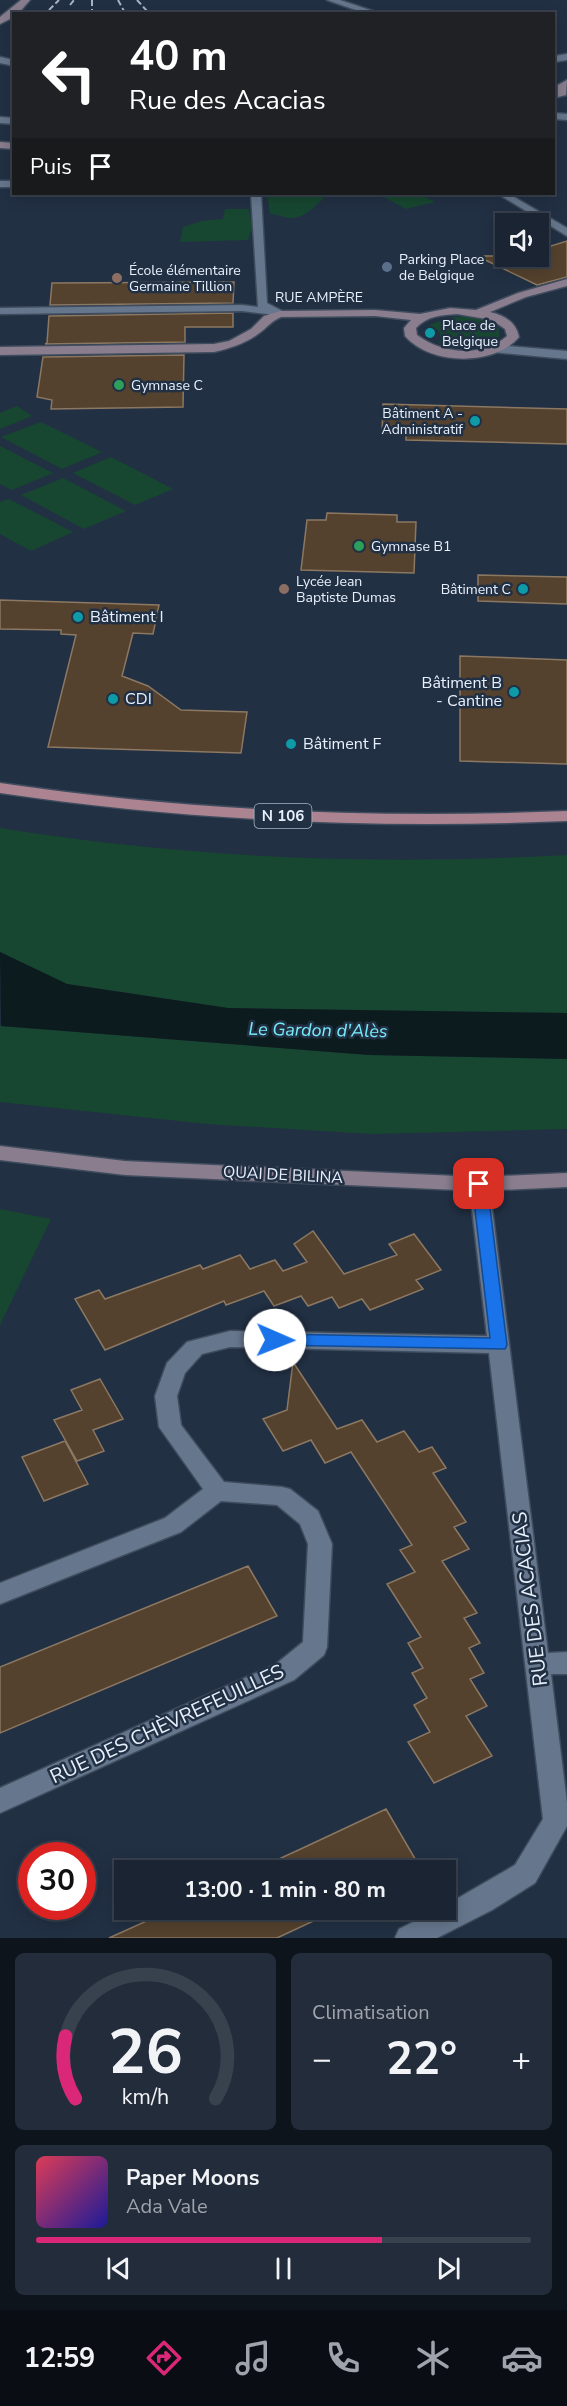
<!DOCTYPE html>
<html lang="fr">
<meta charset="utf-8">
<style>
:root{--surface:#1a2433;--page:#232c3b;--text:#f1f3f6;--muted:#9fa4ac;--line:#38414e;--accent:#db2777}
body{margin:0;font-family:"Nunito Sans",sans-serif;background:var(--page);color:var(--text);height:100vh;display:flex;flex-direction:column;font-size:22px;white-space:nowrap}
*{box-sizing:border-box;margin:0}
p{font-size:20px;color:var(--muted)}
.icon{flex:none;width:33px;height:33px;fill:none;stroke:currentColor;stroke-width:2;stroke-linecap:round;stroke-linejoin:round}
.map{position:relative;height:1938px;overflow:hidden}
.drawer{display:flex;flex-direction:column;gap:15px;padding:15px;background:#0e141c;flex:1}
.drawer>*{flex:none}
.banner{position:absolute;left:12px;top:12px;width:543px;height:183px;border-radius:0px;box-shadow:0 3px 15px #0003,0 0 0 2px var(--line);background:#202124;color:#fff;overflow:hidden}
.buttons{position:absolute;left:495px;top:213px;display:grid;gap:12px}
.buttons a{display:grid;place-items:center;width:54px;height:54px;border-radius:0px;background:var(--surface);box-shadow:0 3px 15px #0003,0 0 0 2px var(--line);font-size:30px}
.speed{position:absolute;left:18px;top:1842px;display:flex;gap:12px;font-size:30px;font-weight:700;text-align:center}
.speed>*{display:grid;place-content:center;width:78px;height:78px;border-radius:50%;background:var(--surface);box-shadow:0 3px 15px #0003,0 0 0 2px var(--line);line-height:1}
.speed .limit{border:9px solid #d22;background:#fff;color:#111}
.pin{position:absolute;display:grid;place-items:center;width:51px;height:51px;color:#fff;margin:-26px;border-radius:12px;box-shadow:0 3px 9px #0006}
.me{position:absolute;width:66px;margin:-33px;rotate:91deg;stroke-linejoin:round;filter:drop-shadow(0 0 4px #0008)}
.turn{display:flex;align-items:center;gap:21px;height:126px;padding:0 18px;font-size:27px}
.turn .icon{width:78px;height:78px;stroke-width:2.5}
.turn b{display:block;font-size:42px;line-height:51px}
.then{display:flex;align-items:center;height:57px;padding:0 18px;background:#0003;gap:12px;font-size:22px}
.big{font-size:45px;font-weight:700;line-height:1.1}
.drawer .widget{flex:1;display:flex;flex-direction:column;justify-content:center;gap:9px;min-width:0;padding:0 21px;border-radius:9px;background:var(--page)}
.drawer .dial{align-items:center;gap:0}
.dial svg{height:156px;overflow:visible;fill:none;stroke:var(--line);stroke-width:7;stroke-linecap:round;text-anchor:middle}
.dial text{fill:var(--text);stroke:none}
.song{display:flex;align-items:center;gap:18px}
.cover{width:72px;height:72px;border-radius:9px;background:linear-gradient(135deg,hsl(350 70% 55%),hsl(240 70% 35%))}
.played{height:6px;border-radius:3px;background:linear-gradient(90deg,var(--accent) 70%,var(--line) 70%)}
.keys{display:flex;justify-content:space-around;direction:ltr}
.heat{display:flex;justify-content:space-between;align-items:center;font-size:33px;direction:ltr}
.drawer .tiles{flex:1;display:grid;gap:15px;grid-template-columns:1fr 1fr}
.widget:last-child{grid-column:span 2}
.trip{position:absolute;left:114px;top:1860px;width:342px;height:60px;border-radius:0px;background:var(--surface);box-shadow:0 3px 15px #0003,0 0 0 2px var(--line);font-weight:700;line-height:60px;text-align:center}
.dock{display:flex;height:96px;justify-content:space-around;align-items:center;background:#0a0e14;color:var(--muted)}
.dock .icon{width:42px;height:42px}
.dock .on{color:var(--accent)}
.dock b{font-size:27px;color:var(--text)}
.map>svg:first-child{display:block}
</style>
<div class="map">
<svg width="567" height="1938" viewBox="0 0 567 1938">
<rect width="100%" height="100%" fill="#223044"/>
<path fill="#174730" d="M267 194H327V195C316 205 305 219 289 218 282 217 277 214 270 214Z
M378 194H420L435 202 406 209Z
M225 209H249L252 228 248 240 180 242 183 227 202 221 223 219Z
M452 317C468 316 486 317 499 328V337C482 351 458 348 438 343L441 339 439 331 429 325Z
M17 406 32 416 0 429V413Z
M41 422 102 452 62 469 1 437Z
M0 446 53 473 12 490 0 484Z
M111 457 173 489 135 505 73 473Z
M63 478 126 511 84 529 21 495Z
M9 499 73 532 31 551 0 534V502Z
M0 828C187 858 378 866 567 855V1013L228 1008 67 984 0 952Z
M0 1026 369 1055 567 1059V1129L372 1134 207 1124 0 1102Z
M0 1209 51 1219 0 1325Z"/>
<path fill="#0c1b1d" d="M0 952 67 984 228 1008 567 1013V1059L369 1055 1 1026Z"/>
<path fill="#54422e" stroke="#8c7862" stroke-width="1.5" d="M567 241V277L537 285 477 256H538V250Z
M234 282 233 303 50 305 52 283Z
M233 313V327H185V342L45 344 47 343 49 316Z
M184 355 183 407 51 409 52 400 37 397 43 357Z
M383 404 567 409V444L406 440V433H382Z
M327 513 397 515V522H416L414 573 301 570 307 520H326Z
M478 575 567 577V604L478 601Z
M0 600 159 605 153 634 133 633 122 676 148 686 181 710 247 712 241 753 48 747 76 635 61 634V630L0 629Z
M460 656 567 660V764L460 761Z
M313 1231 344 1274 397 1255 389 1244 414 1234 441 1270 416 1280 423 1289 370 1310 362 1299 339 1308 332 1297 308 1306 301 1296 274 1306 264 1291 226 1305 224 1301 105 1350 75 1299 99 1290 105 1299 200 1265 203 1269 240 1255 250 1269 275 1260 283 1271 307 1262 294 1244Z
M293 1362 337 1429 362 1420 377 1442 404 1431 419 1452 432 1447 446 1468 433 1473 466 1522 454 1527 469 1549 442 1561 477 1613 464 1618 480 1643 469 1648 484 1673 470 1679 487 1706 466 1716 492 1756 434 1783 408 1742 430 1732 414 1705 427 1698 412 1673 423 1668 408 1643 421 1637 387 1584 415 1572 400 1550 412 1545 351 1452 325 1463 311 1440 283 1451 263 1419 287 1410Z
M100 1379 123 1419 93 1430 104 1451 77 1461 54 1420 82 1410 71 1390Z
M65 1441 88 1484 44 1501 22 1457Z
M248 1566 277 1616 0 1733V1667Z
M386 1809 421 1869 255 1870 305 1847Z
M171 1910H337L277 1938H109Z"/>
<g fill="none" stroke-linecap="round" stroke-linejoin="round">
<g stroke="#3f4c5d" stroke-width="3">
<path id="street" d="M327 0H340L382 14H367Z
M567 54V60L554 62V56Z
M0 57 14 60V66L0 63Z
M554 113 567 114V120L554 119Z
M0 117 14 118V124L0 123Z
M0 181H14V187H0Z
M251 194H261L267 303 284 312V316L242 311 0 314V308L242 305 258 307Z
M498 194H509L567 228V236Z
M496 345 567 351V359L492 352 490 349Z
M479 1177 486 1179 489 1184 548 1653 567 1652V1674H551L567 1803V1826L535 1883 492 1910 437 1938H395L399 1929 437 1910H446V1905L515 1865 543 1819 489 1353 230 1347 202 1354 185 1373 177 1396 181 1425 224 1482 282 1487 290 1489 318 1511 332 1544 327 1647 324 1655 294 1680 0 1813V1788L276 1664 303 1642 308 1544 300 1524 277 1505 221 1501 181 1532 0 1604V1583L165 1518 203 1489 159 1427 155 1396 167 1363 187 1342 230 1331 487 1336 469 1184 472 1179Z"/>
</g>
<g stroke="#3f4c5d" stroke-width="3">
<path id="secondary" d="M21 0H30L18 14H14V17L0 24V17Z
M567 80 566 95 558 97V85Z
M0 142 14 143V149L0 148Z
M567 279V286L526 297 490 312C504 315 516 322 519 337 494 367 430 365 405 336L404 328 411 320 375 316 281 317C271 321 267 328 258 334 244 344 230 348 214 352L0 355V347L214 344 229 341 251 329 264 316 280 311 375 310 420 314 450 308 476 310 518 293ZM457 314 492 320 505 329 507 336C483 358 442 354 417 335L416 328C427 316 441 315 457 314Z
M0 1146 125 1161 479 1177 567 1173V1187L479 1191 125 1175 0 1160Z"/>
</g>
<g stroke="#3f4c5d" stroke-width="3">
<path id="primary" d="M0 783C189 811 376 819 567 811V821C376 829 189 821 0 793Z"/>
</g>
<use href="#street" fill="#66778d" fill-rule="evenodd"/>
<use href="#secondary" fill="#897d8e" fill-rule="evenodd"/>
<use href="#primary" fill="#ac8390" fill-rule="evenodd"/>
<path stroke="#aab5c4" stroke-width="2" stroke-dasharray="6 3" stroke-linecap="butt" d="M92 0V11
M118 0 124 11
M137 0 147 11
M70 5 74 0
M49 10 59 0"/>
</g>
<path fill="#1a73e8" stroke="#114b97" stroke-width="1.5" d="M479 1179 487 1184 507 1345 505 1349 269 1345 266 1340 275 1334 490 1338 472 1184Z"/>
<circle fill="#5c6f8a" stroke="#223044" stroke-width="2" cx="387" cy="267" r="6"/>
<g fill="#8d6e63" stroke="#223044" stroke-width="2">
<circle cx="117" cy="278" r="6"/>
<circle cx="284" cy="589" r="6"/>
</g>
<g fill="#0f9aa8" stroke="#223044" stroke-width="2">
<circle cx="430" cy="333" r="6"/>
<circle cx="475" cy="421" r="6"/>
<circle cx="523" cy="589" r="6"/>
<circle cx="78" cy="617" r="6"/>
<circle cx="514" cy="692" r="6"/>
<circle cx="113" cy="699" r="6"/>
<circle cx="291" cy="744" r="6"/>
</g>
<g fill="#2e9e5b" stroke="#223044" stroke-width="2">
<circle cx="119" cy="385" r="6"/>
<circle cx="359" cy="546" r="6"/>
</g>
<g text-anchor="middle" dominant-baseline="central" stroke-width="5" stroke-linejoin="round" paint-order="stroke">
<g font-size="14" fill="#e7f0fd" stroke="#223044" text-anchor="start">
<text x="399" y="259">Parking Place<tspan x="399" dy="16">de Belgique</tspan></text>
<text x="129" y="270">École élémentaire<tspan x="129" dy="16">Germaine Tillion</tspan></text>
<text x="442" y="325">Place de<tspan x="442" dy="16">Belgique</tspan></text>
<text x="131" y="385">Gymnase C</text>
<text x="463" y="413" text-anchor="end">Bâtiment A -<tspan x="463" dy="16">Administratif</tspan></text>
<text x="371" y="546">Gymnase B1</text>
<text x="296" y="581">Lycée Jean<tspan x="296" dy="16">Baptiste Dumas</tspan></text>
<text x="511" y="589" text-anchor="end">Bâtiment C</text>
</g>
<g font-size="14" fill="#e7f0fd" stroke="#223044">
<text x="319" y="297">RUE AMPÈRE</text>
</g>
<rect fill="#223044" stroke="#acb6c6" stroke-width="1.5" x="254.5" y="804" width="57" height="24" rx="4.5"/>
<g font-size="15" font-weight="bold" fill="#e7f0fd">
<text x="283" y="816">N 106</text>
</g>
<g font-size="16" fill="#e7f0fd" stroke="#223044" text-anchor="start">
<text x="90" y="617">Bâtiment I</text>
<text x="502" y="683" text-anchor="end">Bâtiment B<tspan x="502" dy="18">- Cantine</tspan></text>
<text x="125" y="699">CDI</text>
<text x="303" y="744">Bâtiment F</text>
</g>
<g font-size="16" fill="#e7f0fd" stroke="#223044">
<text transform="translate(283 1175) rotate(3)">QUAI DE BILINA</text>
</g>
<g font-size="18" font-style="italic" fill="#76edfb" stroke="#223044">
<text transform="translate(318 1030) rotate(1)">Le Gardon d'Alès</text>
</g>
<g font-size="20" fill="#e7f0fd" stroke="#223044">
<text transform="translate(530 1599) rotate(-97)">RUE DES ACACIAS</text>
<text transform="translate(167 1724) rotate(-25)">RUE DES CHÈVREFEUILLES</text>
</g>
</g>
</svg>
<div class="buttons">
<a><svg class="icon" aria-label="sound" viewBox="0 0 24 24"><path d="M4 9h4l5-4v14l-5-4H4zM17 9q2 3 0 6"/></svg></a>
</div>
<div class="speed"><div class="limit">30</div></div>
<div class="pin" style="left:479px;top:1184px;background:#d93025"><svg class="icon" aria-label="arrive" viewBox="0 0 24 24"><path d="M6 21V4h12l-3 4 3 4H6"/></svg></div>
<svg class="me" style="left:275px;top:1340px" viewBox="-20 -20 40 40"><circle r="19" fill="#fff"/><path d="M0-13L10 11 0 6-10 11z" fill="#1a73e8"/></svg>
<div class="trip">13:00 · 1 min · 80 m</div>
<div class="banner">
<div class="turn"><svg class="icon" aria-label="left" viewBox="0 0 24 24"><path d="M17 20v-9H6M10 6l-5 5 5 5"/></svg><div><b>40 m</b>Rue des Acacias</div></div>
<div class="then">Puis<svg class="icon" aria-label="arrive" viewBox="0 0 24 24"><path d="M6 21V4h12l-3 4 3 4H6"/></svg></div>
</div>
</div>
<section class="drawer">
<div class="tiles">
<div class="widget dial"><svg viewBox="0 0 100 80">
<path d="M14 69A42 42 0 1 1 86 69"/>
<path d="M14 69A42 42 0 0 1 9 37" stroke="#db2777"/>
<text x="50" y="56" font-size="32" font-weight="700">26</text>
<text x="50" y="72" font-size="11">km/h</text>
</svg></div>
<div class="widget"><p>Climatisation</p>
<div class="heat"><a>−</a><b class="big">22°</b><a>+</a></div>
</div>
<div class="widget">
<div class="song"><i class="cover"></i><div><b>Paper Moons</b><p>Ada Vale</p></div></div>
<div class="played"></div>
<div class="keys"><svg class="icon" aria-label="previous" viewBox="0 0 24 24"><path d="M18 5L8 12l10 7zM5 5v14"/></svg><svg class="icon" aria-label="pause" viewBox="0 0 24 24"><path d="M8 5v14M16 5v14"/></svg><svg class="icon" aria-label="next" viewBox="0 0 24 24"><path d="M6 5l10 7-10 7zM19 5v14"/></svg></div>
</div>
</div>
</section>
<nav class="dock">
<b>12:59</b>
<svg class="icon on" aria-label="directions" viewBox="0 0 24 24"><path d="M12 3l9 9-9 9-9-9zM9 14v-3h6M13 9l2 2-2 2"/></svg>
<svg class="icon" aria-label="music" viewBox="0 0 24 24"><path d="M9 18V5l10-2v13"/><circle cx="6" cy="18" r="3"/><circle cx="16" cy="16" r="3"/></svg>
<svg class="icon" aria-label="phone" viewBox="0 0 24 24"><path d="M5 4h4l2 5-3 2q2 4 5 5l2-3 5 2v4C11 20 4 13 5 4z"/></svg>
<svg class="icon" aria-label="climate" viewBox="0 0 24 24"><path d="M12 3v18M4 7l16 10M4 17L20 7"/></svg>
<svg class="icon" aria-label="car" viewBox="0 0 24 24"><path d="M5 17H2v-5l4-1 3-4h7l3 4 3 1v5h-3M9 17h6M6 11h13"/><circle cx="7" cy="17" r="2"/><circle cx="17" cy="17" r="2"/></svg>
</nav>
